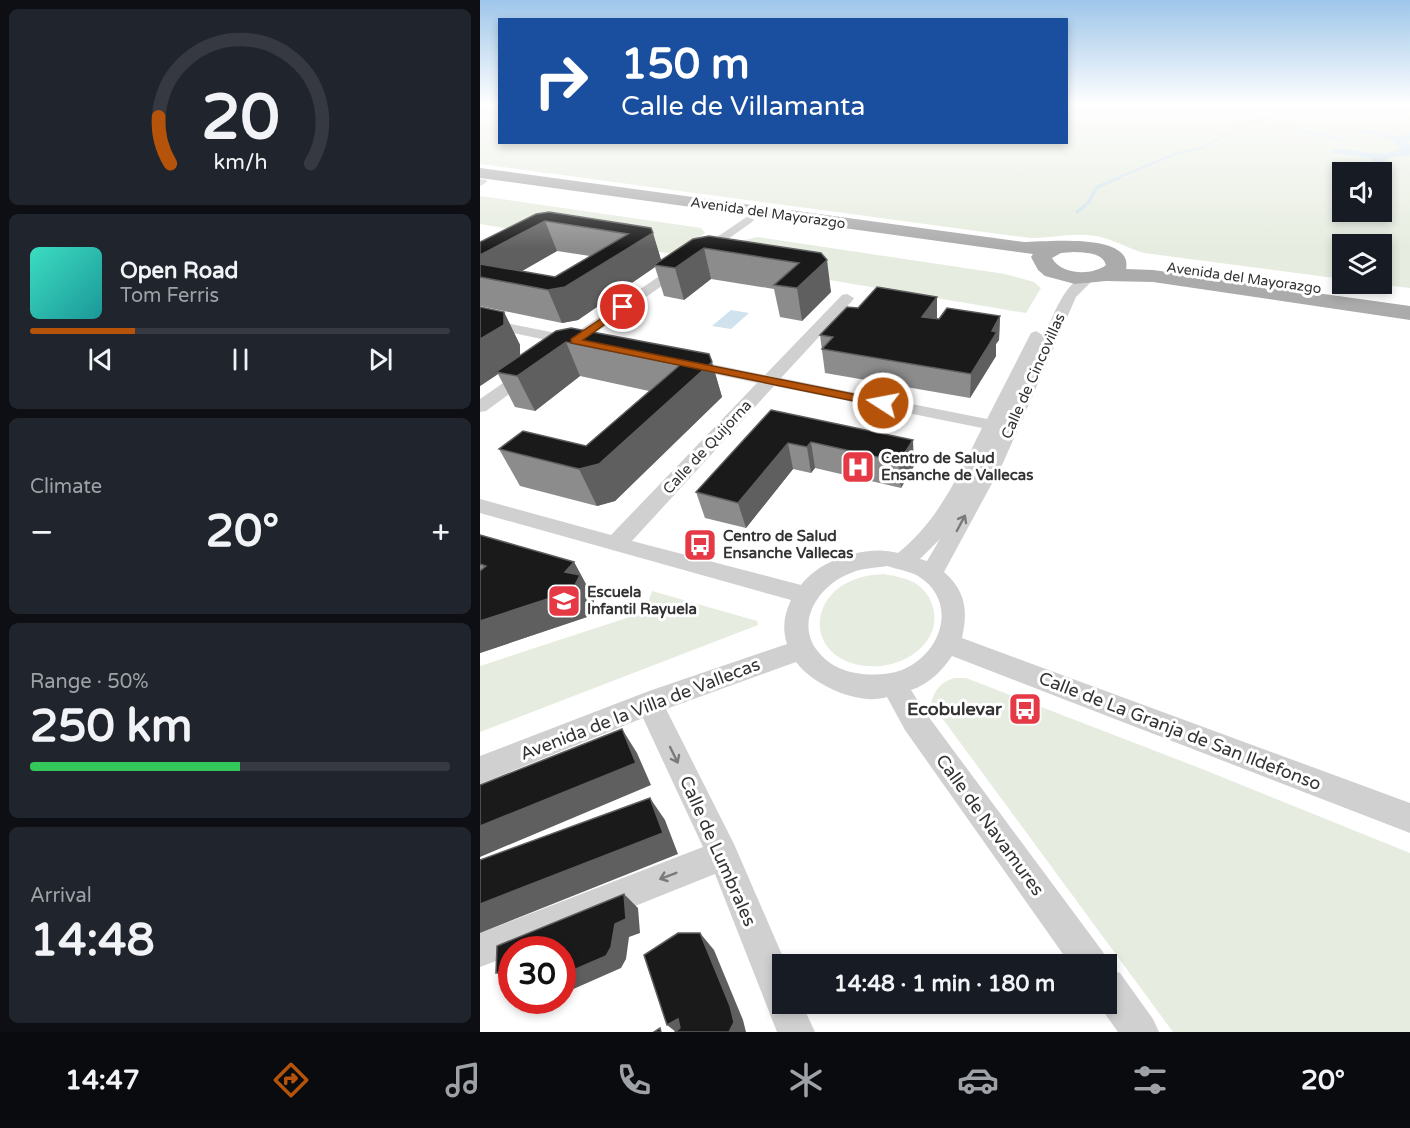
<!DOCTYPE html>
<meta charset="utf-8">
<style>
:root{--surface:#171b24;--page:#20242c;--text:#f1f3f6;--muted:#9ea1a6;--line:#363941;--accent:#b45309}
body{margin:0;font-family:"Varela Round",sans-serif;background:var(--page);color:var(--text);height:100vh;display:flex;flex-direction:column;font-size:22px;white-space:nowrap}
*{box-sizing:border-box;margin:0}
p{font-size:20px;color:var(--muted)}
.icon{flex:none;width:33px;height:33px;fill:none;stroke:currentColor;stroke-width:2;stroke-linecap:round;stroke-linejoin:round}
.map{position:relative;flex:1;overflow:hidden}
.details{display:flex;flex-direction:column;gap:9px;padding:9px;background:#0d0f14;width:480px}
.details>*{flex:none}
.top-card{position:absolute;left:18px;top:18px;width:570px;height:126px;border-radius:0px;box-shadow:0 3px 9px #0003;background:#1a4fa0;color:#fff;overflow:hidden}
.tools{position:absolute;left:852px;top:162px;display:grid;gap:12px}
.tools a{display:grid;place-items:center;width:60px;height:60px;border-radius:0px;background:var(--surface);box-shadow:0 3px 9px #0003;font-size:30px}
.speed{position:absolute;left:18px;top:936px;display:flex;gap:12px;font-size:30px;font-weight:700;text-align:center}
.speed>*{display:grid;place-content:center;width:78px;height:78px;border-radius:50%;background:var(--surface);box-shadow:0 3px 9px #0003;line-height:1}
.speed .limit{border:9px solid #d22;background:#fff;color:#111}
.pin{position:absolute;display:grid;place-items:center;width:51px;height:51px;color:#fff;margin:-26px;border:3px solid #fff;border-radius:50%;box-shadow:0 2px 6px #0007}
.me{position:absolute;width:66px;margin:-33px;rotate:281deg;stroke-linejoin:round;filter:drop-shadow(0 0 4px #0008)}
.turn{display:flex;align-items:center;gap:21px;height:126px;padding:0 24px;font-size:27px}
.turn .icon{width:78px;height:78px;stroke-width:2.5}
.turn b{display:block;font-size:42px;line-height:51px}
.big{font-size:45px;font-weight:700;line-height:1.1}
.details .card{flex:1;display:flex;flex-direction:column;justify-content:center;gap:9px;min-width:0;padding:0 21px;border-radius:9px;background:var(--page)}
.details .dial{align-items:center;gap:0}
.dial svg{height:156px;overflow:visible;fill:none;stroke:var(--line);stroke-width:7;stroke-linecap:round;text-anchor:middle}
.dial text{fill:var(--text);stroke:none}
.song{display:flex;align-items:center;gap:18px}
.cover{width:72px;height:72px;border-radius:9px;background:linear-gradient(135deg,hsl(170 70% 55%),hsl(180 70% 35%))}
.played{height:6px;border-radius:3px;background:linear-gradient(90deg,var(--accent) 25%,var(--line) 25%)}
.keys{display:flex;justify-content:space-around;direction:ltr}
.heat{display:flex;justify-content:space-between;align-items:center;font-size:33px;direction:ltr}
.charge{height:9px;border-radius:4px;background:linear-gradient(90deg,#34c759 50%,var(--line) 0)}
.trip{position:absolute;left:292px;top:954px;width:345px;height:60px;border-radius:0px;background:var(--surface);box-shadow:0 3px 9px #0003;font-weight:700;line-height:60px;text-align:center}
.menu{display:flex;height:96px;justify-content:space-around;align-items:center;background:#090b0e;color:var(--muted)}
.menu .icon{width:42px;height:42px}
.menu .active{color:var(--accent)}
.menu b{font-size:27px;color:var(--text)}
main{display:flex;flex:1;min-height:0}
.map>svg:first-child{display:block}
</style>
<main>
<section class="details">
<div class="card dial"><svg viewBox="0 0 100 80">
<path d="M14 69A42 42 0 1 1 86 69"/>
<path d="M14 69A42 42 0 0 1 8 45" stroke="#b45309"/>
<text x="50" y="56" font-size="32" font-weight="700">20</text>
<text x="50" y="72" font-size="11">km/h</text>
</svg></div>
<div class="card">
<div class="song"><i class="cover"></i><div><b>Open Road</b><p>Tom Ferris</p></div></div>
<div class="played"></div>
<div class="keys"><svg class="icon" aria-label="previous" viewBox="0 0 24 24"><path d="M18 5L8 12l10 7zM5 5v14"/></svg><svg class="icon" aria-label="pause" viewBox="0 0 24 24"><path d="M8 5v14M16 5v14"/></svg><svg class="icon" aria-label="next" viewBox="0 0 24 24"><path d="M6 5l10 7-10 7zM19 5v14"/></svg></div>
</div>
<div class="card"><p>Climate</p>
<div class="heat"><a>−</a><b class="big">20°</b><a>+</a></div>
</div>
<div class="card"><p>Range · 50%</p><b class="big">250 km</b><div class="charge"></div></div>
<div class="card"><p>Arrival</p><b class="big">14:48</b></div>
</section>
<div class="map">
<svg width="930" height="1032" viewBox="0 0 930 1032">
<rect width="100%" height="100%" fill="#fff"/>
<path fill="#e6ecdf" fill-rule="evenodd" d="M0 104H19L20 142H586L587 104H930V288L894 284H902V244H862V279L664 253C647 248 633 239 616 236 593 232 572 238 550 238L0 164ZM862 172H902V212H862Z
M0 196 221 228 225 233 193 254 0 224Z
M277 237 525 274 554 282 561 288 546 313 235 261 264 240Z
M403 574C415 576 428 578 438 585 456 599 460 624 446 642 425 670 376 675 351 651 328 627 343 592 371 581 382 576 392 575 403 574Z
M172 591 277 621 278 625 0 732V666L165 612Z
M474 678H486L717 767 930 853V1032H693L451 703C455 689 460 683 474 678Z"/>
<path fill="#cfe2ee" d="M886 130 915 137 930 134V139L926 142 930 145V155L908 158 904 163 905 170 891 168 890 166 894 164 891 158 853 153 851 150C872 145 893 161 920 149L918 145 910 139 880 131Z
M251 310 269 313 251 329 232 326Z"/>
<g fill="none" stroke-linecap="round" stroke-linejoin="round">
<path stroke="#cfe2ee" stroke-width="2" d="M787 119 798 126
M805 127 866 141
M635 179 695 154 724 147 757 128 796 115 807 104"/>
<path stroke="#cfe2ee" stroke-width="3" d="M597 212 608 203 617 187 639 178"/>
<path fill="#d0d0d0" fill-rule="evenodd" d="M0 179 6 180 7 182 0 186Z
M268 216 274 220 272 222 104 341 102 345 86 352 80 350 78 347 81 343 0 326V318L91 336Z
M608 274 615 278 596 297 523 463 464 572C486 591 488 611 482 638L930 803V833L472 656C462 671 449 684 431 690L445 712 623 952 629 964 627 968V964H590L425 730 407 697C379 706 333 685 316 662L186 709 254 844 306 964H303V1004H322L335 1032H297L235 874 45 950H32V955L0 967V933L223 847 163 718 0 784V756L169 691 307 644C302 628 304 615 311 600L0 513V499L131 535 277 383 201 367 199 364 201 361 207 359 285 375 362 295 367 294 374 298 372 301 301 378 507 419 551 333 556 331 564 336C573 317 585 280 608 274ZM294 386 502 428C479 474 459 520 418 553 388 544 340 559 321 585L152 541ZM460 539 447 561 440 559ZM407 566C416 569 429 571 438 576 479 601 462 654 422 670 408 675 396 675 382 674 366 672 352 667 341 655 312 625 338 585 371 573 382 568 395 568 407 566Z
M48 368 56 373 54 376 6 411 0 412V399L42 370Z
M627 968 640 973 673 1019 679 1032H638L618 1004H627Z"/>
<path fill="#ababab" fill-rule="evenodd" d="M0 168 544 242C564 242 654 232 646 269L673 270 930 306V320L673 282 626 281 595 284 565 276 558 270 551 257 553 254 0 178ZM594 252C606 253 622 252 626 265 612 276 581 275 572 258L581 253Z"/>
</g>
<path fill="#8c8c8c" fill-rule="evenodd" d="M56 214 171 228 181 260 213 239 341 253 351 292 322 321 300 317 294 289 231 279 204 300 184 296 175 267 98 320 82 323 0 306V242ZM77 251 110 256 75 277 41 271Z
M0 307 24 312 40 345V355L76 331 229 354 242 397 135 501 117 506 40 486 19 449 106 446 169 391 100 376 55 411 35 407 18 374 0 386Z
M520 316 519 340 516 344V356L490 398 345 373 340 335 457 319Z
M291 410 434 466 421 488 335 468 331 473 313 469 266 528 225 518 216 492Z
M0 535 94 562 108 588 107 589 114 601 107 617 0 653Z"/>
<path fill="#5f5f5f" d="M65 221 77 251 23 282 0 277V255Z
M173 233 182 263 174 265 175 267 98 320 82 323 68 290Z
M224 248 231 279 204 300 195 268Z
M347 260 351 292 322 321 317 288Z
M457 297V320L442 317Z
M24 312 40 345V359L16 372 18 374 0 386V339Z
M520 316 519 340 516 344V356L490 398 491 374 512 331Z
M86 342 100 376 55 411 37 376Z
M232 362 242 397 135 501 117 506 99 469Z
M433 440 434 466 421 488 419 462Z
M331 442 335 468 331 473 327 447Z
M308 443 313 469 266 528 258 503Z
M94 562 108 588 107 589 114 601 107 617 0 653V621L85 572Z
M142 729 157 753 171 785 0 857V826Z
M170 798 185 820 198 854 0 933V904Z
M144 894 158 908 160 933 149 937 146 959 141 968 82 994V975Z
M220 933 234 950 263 1020 266 1032H249Z
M21 971 31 975 32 985 21 979 25 978 16 973Z
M36 1000H68L51 1008Z
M198 1019 214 1032H196L187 1025Z"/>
<path fill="#1a1a1a" stroke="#5f5f5f" stroke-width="1.5" d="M69 212 171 228 173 233 85 287 68 290 0 277V264L75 277 148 234 65 221 0 255V242L56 214Z
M229 236 341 253 347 260 317 288 294 285 319 263 224 248 195 268 174 265 213 239Z
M397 287 457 297 442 317 459 319 467 308 520 316 512 331 517 332 491 374 342 349 353 337 340 335 367 307 378 308Z
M0 307 24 312V325L0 339Z
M91 328 229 354 232 362 119 464 99 469 19 449 43 431 106 446 200 365 86 342 37 376 16 372 76 331Z
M291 410 433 440 419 462 331 442 327 447 308 443 258 503 216 492Z
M0 535 94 562 85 572 100 575 92 591 0 621V571L6 566 0 564Z
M142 729 156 763 0 826V785Z
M170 798 183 833 0 904V860Z
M144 894 146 919 135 924 131 947 126 956 82 975V950H32V997H30L31 975 21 979V971L16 973 17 946Z
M198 933H220L250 1006 254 1022 249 1032H195L200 1028 198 1019 187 1025 164 955Z
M180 1028 181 1032H174Z"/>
<defs><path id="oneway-shaft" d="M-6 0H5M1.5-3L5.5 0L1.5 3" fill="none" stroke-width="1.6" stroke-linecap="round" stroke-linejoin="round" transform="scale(1.5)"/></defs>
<g stroke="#7a7a7a">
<use href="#oneway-shaft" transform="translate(481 523) rotate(-62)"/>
<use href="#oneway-shaft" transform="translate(194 755) rotate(64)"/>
<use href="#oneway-shaft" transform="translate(188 876) rotate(159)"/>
</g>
<linearGradient id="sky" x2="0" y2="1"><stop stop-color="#9ec6ea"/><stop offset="0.42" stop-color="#fff"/><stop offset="1" stop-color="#fff" stop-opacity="0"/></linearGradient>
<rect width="930" height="249" fill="url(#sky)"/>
<path fill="#b45309" stroke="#753606" stroke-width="1.5" d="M143 304 146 305V309L103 340 403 400 408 403 403 407 91 343V339Z"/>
<defs>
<g id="hospital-square" transform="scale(1.725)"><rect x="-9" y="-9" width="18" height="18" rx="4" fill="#e63946" stroke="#fff"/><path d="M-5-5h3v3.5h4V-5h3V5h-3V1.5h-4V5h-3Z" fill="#fff"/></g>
<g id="bus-square" transform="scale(1.725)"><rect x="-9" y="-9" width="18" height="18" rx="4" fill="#e63946" stroke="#fff"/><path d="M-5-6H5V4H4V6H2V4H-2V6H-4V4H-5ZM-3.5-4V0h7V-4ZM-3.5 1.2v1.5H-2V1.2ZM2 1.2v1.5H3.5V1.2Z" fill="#fff"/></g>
<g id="school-square" transform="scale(1.725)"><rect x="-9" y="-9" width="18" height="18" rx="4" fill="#e63946" stroke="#fff"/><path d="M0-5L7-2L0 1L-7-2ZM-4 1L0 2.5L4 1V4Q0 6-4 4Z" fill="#fff"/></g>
</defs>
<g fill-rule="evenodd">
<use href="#hospital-square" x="378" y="467"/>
<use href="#bus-square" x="220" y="545"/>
<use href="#school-square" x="84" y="601"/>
<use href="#bus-square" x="545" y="709"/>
</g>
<g text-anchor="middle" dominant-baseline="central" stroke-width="6" stroke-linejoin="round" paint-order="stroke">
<g font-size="14" fill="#333" stroke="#fff">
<text transform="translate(288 213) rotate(8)">Avenida del Mayorazgo</text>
<text transform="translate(764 278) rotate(8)">Avenida del Mayorazgo</text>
</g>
<g font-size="15" fill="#333" stroke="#fff">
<text transform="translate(553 376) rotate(-66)">Calle de Cincovillas</text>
<text transform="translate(227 447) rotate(-47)">Calle de Quijorna</text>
</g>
<g font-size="15" font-weight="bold" fill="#333" stroke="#fff" text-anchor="start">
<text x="401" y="458">Centro de Salud<tspan x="401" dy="17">Ensanche de Vallecas</tspan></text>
<text x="243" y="536">Centro de Salud<tspan x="243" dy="17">Ensanche Vallecas</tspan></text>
<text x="107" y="592">Escuela<tspan x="107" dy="17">Infantil Rayuela</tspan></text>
</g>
<g font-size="18" fill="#333" stroke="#fff">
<text transform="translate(160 709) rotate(-21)">Avenida de la Villa de Vallecas</text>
<text transform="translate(700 731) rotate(21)">Calle de La Granja de San Ildefonso</text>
<text transform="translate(510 825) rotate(54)">Calle de Navamures</text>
<text transform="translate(238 851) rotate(66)">Calle de Lumbrales</text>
</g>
<g font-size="18" font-weight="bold" fill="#333" stroke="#fff" text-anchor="end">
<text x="522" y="709">Ecobulevar</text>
</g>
</g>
</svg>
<div class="tools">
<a><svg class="icon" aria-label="sound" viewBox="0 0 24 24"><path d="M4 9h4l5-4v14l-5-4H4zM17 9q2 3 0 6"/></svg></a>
<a><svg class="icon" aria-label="layers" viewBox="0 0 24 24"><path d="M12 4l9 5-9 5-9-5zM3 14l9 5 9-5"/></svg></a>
</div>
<div class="speed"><div class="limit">30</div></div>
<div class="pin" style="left:143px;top:307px;background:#d93025"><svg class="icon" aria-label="arrive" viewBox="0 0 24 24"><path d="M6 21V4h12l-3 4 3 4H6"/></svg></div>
<svg class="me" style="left:403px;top:403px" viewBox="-20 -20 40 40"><circle r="17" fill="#b45309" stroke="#fff" stroke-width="3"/><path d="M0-11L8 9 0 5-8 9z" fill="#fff"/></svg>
<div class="trip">14:48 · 1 min · 180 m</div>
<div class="top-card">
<div class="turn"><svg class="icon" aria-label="right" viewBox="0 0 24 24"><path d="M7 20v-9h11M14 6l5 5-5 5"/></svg><div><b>150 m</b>Calle de Villamanta</div></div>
</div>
</div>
</main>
<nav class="menu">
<b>14:47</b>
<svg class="icon active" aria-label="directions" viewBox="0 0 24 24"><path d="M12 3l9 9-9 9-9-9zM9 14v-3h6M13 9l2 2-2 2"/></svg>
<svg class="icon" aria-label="music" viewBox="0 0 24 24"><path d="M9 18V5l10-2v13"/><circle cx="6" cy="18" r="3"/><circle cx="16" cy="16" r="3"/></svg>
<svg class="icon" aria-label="phone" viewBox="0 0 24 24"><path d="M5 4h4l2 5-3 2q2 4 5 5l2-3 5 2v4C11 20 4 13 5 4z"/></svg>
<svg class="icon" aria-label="climate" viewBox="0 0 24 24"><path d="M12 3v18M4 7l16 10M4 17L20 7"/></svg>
<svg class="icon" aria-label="car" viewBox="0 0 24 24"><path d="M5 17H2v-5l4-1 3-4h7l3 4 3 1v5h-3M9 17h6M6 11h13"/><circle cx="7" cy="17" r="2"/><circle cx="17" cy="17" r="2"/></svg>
<svg class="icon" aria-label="filters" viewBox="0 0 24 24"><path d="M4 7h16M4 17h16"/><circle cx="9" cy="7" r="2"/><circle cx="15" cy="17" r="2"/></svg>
<b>20°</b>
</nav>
